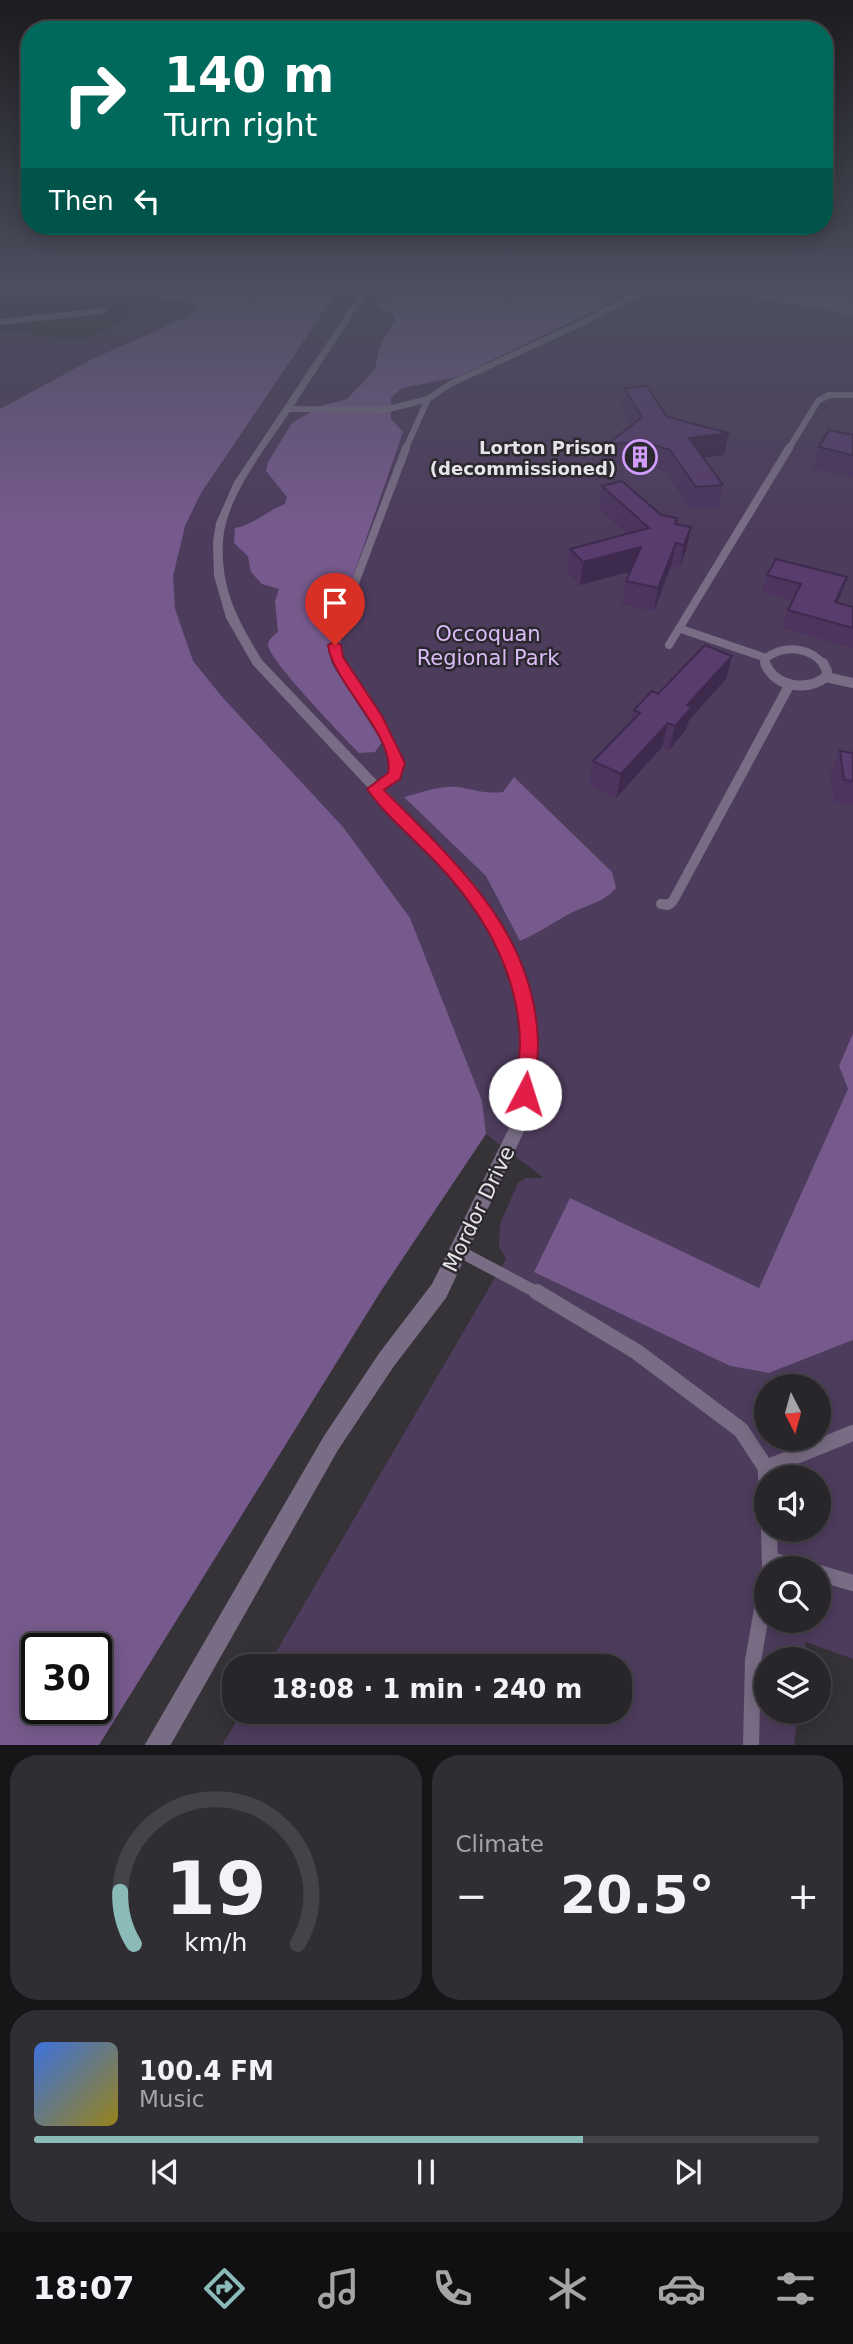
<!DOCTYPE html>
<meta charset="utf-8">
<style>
:root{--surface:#28262a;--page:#302e32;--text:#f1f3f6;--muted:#a5a5a8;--line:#444347;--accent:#8bbbb9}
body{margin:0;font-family:"DejaVu Sans",sans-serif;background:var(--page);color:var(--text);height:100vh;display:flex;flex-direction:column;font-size:26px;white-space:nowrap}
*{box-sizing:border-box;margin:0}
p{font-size:23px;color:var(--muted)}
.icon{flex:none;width:38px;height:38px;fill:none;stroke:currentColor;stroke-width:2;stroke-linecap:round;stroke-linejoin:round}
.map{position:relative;height:1745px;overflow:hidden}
.panel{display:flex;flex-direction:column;gap:10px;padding:10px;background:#161517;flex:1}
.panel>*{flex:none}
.hud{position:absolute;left:21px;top:21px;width:812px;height:214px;border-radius:28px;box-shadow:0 4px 18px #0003,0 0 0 2px var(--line);background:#00695c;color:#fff;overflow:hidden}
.needle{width:46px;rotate:174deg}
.controls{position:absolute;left:754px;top:1374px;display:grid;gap:14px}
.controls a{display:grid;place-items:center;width:77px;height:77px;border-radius:50%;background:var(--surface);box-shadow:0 4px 18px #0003,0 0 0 2px var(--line);font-size:35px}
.speed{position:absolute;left:21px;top:1633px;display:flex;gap:14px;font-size:35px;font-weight:700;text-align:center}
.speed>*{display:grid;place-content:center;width:91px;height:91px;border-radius:50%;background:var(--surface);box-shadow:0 4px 18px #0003,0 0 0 2px var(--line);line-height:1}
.speed .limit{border:4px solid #111;border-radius:10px;background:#fff;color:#111}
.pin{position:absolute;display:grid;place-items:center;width:60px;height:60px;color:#fff;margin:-72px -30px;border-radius:50% 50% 50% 0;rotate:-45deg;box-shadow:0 0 7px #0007}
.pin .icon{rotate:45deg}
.me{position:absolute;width:77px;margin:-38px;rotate:5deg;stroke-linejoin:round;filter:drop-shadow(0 0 5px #0008)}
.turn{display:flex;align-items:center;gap:24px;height:147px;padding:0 28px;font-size:32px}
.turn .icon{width:91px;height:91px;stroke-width:2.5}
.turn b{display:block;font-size:49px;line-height:60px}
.then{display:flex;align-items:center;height:66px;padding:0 28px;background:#0003;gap:14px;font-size:26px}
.big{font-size:52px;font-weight:600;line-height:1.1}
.panel .card{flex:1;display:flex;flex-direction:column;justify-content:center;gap:10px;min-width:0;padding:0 24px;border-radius:28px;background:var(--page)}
.panel .dial{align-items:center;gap:0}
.dial svg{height:182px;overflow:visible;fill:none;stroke:var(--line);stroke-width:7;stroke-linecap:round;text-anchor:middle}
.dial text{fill:var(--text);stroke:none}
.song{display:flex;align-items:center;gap:21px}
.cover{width:84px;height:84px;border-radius:10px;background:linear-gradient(135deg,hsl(220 70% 55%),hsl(50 70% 35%))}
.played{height:7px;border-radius:4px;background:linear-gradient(90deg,var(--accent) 70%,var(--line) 70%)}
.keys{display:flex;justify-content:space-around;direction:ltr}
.heat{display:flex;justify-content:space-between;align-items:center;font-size:38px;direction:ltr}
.panel .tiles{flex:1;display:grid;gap:10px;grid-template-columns:1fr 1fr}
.card:last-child{grid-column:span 2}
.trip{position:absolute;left:222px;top:1654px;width:410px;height:70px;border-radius:28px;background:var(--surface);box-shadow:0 4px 18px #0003,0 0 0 2px var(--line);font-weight:600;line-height:70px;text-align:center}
.tab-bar{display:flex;height:112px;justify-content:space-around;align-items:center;background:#100f11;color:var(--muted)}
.tab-bar .icon{width:49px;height:49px}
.tab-bar .active{color:var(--accent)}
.tab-bar b{font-size:32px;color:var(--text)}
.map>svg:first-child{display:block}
</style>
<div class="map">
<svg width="853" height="1746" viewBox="0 0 853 1746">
<rect width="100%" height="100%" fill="#353238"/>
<path fill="#4e3c5d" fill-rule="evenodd" d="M0 281H853V1033L839 1066 848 1089 759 1288 570 1199 535 1271 730 1366 769 1373 853 1340V1659L806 1642 803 1659H766V1712H798L794 1745H222L242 1712H620V1666H268L506 1259 499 1246 500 1224 518 1183 526 1178H544L486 1134 466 1124 0 417 275 292ZM766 1386H819V1438H766ZM766 1477H819V1530H766ZM766 1568H819V1620H766Z
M0 293C39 294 171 288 197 309L189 316 94 358 0 409V330C24 332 48 338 73 339 89 340 128 321 135 307 100 289 38 300 0 306Z"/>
<path fill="#765a8d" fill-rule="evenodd" d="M0 281H344L201 493 185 526 173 576 175 609 193 661 223 698 343 827 410 918 482 1101 486 1134 381 1291 99 1745H0V409L94 358 189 316 197 309C173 288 37 294 0 293ZM96 1648V1708H37V1648Z
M398 281H604L615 292 616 297 614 301 457 377 402 388 391 398V419L403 432 328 649 332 664 382 742 375 752 359 753C346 739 266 658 268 644 268 640 274 635 278 632L275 601 279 589 262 584 251 572 248 556 234 543 235 528C256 523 265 512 285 504L287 497 266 471 268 462 292 423 321 406 347 399 370 375 375 368 380 346 395 320 394 315 379 306Z
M698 281H853V315L706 289Z
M514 777 612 872 616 888C604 902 590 904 573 912 555 921 539 933 520 941L486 876 404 797C422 792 441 785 459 787 476 790 484 794 503 792Z
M853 1033V1340L769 1373 730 1366 534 1272 570 1198 759 1288 848 1089 839 1066Z"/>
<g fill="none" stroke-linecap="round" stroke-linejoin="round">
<path stroke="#796d85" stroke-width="6" d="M712 281 853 307
M0 322 103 311
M287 409 385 410 428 399
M405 450 428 399 450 384 584 322 661 281
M788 450 818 401 829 395H853"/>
<path stroke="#796d85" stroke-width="8" d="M681 629 766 658
M669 645 789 448
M341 665 334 653 341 620 406 448
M765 665 766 658C784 645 809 646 824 665"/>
<path stroke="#796d85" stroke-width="10" d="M340 663C358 692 400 742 395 776L375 789
M765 663C775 687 806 692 826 677L827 671 823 663
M826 677 853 683
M661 904 668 905 673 901 790 684"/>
<path stroke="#796d85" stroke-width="12" d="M459 1251 540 1294"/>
<path stroke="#796d85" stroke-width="16" d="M537 1292 637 1352 741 1430 766 1468V1478
M766 1468 853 1433
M769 1530 770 1568
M771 1560 801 1568
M819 1573 853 1583
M751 1746 753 1661 766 1586"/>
<path fill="#796d85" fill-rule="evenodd" d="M368 281H375C347 324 319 367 291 410 267 447 226 496 223 541 220 588 238 621 262 660L467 875 487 901 508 937 524 975 533 1007 537 1041 536 1080 527 1125 446 1298 394 1366 338 1450 170 1746H144L324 1436 380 1352 432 1284 511 1124 520 1080 521 1041 517 1007 508 975 494 938 477 909 457 883 253 665 226 618 214 576 213 541 216 523 234 482Z"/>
</g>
<path fill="#4c345f" d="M624 388 724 455 703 458 723 485 718 507 691 509 666 472 641 463 605 466 608 444 631 426 621 409Z
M853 435V477L813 468 819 447Z
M602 486 661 515 677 518 676 524 691 527 686 550 680 567 671 566 654 611 622 604 626 581 630 571 580 585 567 572 570 549 627 534 599 508Z
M767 575 847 577 837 603 853 607V648L782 628 788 610 793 601 762 592Z
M732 656 726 679 689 720 686 730 669 750 662 747 616 798 589 785 593 761 631 721 634 710Z
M840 751 853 753V805L834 803 830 775Z"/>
<path fill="#3e2a4d" d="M729 433 724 455 685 460 689 438Z
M691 527 686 550 680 567 684 545Z
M676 543 671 566 654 611 658 588Z
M641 547 637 570 580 585 583 562Z
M847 577 841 594 829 620 835 602Z
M732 656 726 679 689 720 686 730 669 750 675 726 687 705Z
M668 723 662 747 616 798 621 774Z"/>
<path fill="#583c6e" stroke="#3e2a4d" stroke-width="2" d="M647 386 667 417 729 433 689 438 723 485 696 487 670 450 645 442 608 444 642 417 624 388Z
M829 430 853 435V455L819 447Z
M622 481 661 515 677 518 675 524 691 527 684 545 676 543 658 588 626 581 641 547 583 562 570 549 649 528 602 486Z
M776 559 847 577 835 602 853 607V628L788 610 801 584 767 575Z
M705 645 732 656 687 705 692 707 675 726 668 723 621 774 593 761 640 713 634 710 652 691 658 694Z
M840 751 853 753V781L844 780Z"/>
<linearGradient id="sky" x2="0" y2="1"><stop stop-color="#1d1c1f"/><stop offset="0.54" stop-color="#4b4f5e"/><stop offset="1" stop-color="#4b4f5e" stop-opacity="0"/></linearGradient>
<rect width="853" height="525" fill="url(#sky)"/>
<path fill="#e11d48" stroke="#92132f" stroke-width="2" d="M335 641 341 645 343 657 382 716 405 763 400 779 384 790C455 862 534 931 538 1041 538 1058 536 1077 535 1094L532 1100 525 1103 519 1100 516 1094C517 1077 520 1058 520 1041 518 970 481 909 434 860 412 837 385 815 367 789L388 773C396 737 332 681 328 645Z"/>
<defs>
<g id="building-ring" transform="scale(1.75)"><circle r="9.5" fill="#2b282e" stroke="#d29dfd" stroke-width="1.5"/><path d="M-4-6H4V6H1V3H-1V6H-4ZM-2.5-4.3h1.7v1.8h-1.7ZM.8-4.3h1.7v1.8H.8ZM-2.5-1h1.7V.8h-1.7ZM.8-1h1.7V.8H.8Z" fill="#d29dfd"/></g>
</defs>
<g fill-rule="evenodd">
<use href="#building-ring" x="640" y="457"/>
</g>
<g text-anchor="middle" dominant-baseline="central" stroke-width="5" stroke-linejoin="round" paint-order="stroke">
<g font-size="18" font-weight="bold" fill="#e6e4e8" stroke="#2b282e" text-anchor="end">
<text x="616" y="447">Lorton Prison<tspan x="616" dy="21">(decommissioned)</tspan></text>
</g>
<g font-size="21" fill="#dcbbf9" stroke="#2b282e">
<text x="488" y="634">Occoquan<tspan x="488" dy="24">Regional Park</tspan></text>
</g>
<g font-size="21" fill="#e6e4e8" stroke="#2b282e">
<text transform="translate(479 1209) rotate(-64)">Mordor Drive</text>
</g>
</g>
</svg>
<div class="controls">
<a><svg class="needle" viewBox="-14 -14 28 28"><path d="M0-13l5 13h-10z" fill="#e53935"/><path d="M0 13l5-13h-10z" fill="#a5a5a8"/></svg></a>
<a><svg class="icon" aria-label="sound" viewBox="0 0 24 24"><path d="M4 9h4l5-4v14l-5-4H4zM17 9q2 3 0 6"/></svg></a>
<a><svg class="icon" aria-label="search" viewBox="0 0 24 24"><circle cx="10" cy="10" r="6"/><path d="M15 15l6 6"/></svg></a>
<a><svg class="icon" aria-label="layers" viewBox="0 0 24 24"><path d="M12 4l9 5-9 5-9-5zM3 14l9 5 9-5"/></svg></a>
</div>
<div class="speed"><div class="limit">30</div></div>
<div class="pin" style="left:335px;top:645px;background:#d93025"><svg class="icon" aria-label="arrive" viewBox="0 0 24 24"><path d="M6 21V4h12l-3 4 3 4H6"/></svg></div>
<svg class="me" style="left:525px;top:1094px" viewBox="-20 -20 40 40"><circle r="19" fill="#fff"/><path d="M0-13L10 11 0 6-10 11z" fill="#e11d48"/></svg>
<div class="trip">18:08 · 1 min · 240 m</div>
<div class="hud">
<div class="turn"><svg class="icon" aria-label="right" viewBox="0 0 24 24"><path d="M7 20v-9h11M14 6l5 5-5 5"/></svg><div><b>140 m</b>Turn right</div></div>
<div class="then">Then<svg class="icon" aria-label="left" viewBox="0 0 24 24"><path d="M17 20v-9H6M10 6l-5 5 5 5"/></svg></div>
</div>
</div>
<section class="panel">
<div class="tiles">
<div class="card dial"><svg viewBox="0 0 100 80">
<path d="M14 69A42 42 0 1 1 86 69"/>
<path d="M14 69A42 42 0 0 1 8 46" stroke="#8bbbb9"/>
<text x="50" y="56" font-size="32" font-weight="700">19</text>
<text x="50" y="72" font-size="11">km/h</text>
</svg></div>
<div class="card"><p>Climate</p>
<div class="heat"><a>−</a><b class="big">20.5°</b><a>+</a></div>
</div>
<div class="card">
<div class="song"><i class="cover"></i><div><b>100.4 FM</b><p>Music</p></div></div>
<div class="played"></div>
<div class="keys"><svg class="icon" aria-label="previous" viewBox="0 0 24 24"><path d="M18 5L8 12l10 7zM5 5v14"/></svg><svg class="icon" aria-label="pause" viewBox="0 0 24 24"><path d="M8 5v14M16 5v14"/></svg><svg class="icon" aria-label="next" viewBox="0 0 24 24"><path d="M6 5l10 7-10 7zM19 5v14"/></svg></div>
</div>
</div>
</section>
<nav class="tab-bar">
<b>18:07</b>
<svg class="icon active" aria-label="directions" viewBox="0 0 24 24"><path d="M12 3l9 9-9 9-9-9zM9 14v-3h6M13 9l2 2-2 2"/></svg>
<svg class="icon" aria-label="music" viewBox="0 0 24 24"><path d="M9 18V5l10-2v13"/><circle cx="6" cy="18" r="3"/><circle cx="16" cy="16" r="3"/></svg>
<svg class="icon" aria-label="phone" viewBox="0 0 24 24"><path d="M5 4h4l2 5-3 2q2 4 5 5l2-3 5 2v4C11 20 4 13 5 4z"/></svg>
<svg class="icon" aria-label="climate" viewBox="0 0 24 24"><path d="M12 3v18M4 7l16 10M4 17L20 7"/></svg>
<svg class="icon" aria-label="car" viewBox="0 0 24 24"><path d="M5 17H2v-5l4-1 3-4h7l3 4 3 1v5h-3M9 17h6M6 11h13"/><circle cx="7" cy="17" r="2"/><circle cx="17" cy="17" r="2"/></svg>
<svg class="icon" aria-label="filters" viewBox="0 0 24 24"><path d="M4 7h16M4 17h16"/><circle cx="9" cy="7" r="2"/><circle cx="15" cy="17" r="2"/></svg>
</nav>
